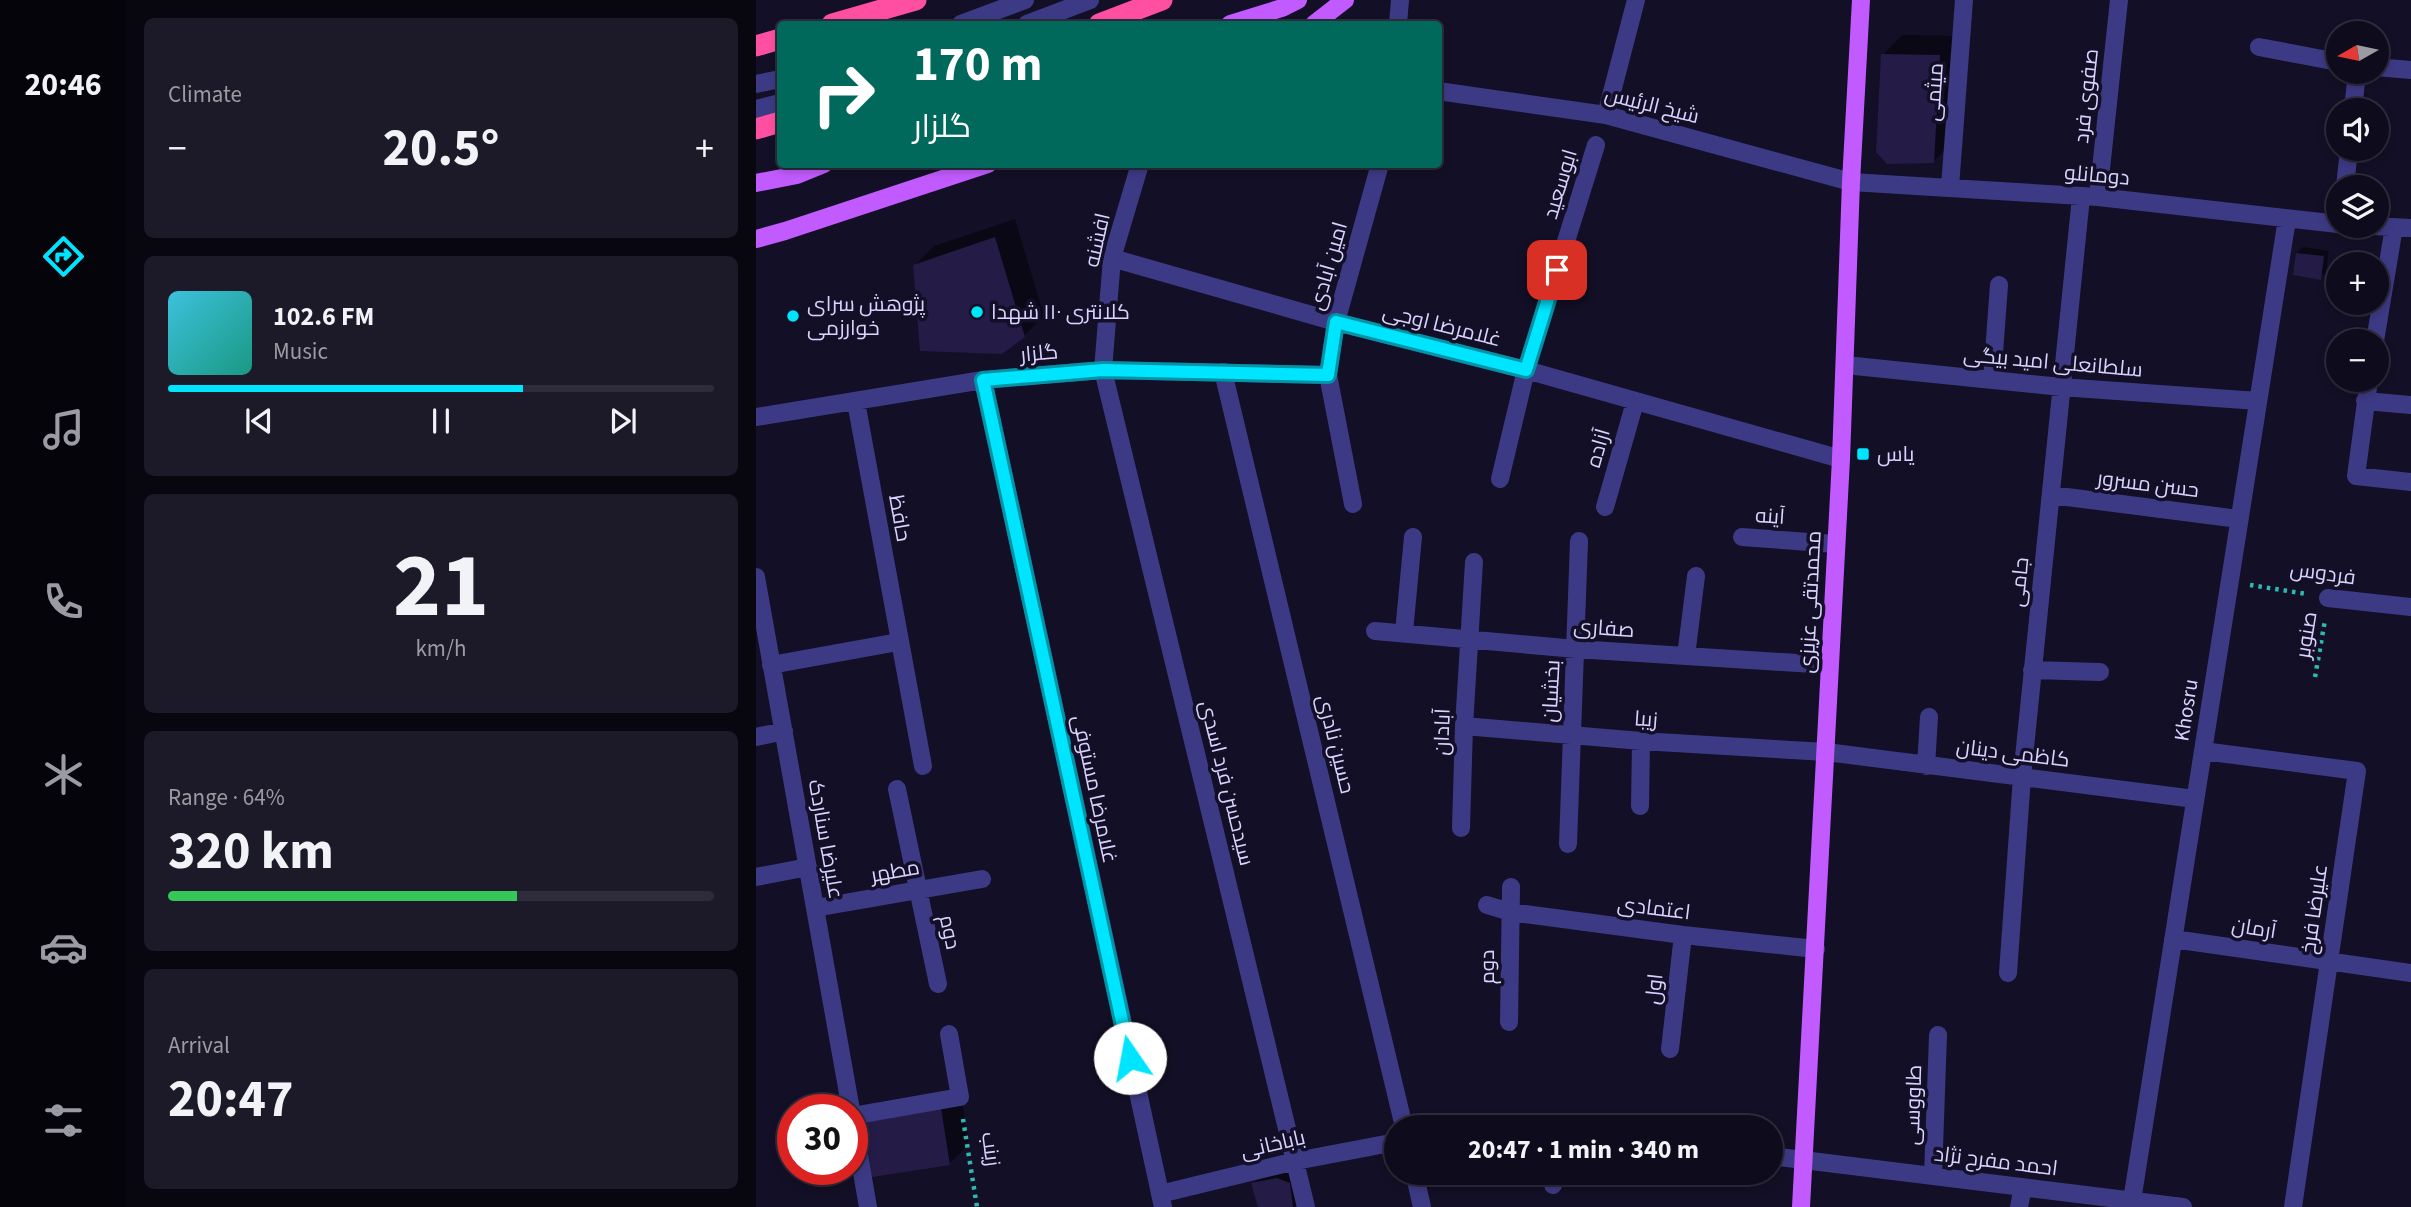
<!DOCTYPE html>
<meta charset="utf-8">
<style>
:root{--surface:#0e0b1c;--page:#1c1929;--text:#f1f3f6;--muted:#9b9ba3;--line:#2e2b3b;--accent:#00e5ff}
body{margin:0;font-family:"Source Sans 3",Cairo,sans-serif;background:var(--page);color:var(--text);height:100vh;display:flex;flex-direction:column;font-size:26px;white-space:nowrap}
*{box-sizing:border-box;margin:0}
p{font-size:23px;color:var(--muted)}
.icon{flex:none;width:38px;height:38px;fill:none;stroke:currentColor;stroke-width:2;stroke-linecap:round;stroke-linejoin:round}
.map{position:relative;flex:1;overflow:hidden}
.details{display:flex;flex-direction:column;gap:18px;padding:18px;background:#08060f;width:630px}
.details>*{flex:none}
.hud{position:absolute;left:21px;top:21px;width:665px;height:147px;border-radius:7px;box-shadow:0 4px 10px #0003,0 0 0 2px var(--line);background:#00695c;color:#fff;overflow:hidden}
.needle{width:46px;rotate:261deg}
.tools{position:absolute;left:1570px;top:21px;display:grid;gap:14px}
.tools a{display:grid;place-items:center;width:63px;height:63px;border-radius:50%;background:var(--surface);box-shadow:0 4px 10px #0003,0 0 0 2px var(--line);font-size:35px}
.speed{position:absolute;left:21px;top:1094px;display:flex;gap:14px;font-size:35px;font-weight:700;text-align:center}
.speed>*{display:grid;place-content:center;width:91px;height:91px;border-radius:50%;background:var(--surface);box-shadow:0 4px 10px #0003,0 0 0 2px var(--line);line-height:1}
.speed .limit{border:10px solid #d22;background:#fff;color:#111}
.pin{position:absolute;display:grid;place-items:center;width:60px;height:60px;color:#fff;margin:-30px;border-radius:14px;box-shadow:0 4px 10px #0006}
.me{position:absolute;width:77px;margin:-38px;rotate:348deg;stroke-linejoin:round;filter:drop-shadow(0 0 5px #0008)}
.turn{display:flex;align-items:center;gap:24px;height:147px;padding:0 21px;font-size:32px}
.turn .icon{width:91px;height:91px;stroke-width:2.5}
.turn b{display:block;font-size:49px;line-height:60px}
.big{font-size:52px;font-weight:700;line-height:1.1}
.details .card{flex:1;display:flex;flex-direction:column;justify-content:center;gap:10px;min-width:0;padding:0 24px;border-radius:10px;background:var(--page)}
.details .dial{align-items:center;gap:0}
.dial b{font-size:91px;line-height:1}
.song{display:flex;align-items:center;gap:21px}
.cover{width:84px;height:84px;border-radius:10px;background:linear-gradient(135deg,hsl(190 70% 55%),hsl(170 70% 35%))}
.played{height:7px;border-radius:4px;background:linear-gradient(90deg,var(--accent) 65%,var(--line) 65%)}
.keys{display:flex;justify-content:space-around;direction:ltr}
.heat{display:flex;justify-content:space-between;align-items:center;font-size:38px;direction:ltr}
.charge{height:10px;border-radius:5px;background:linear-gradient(90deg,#34c759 64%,var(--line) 0)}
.trip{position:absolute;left:628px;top:1115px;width:399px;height:70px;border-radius:35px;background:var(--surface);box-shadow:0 4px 10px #0003,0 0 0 2px var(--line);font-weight:700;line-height:70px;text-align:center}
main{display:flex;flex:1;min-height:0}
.tabs{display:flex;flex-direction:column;width:126px;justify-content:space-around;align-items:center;background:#06040b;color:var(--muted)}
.tabs .icon{width:49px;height:49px}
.tabs .current{color:var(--accent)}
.tabs b{font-size:32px;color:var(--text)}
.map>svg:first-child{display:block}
</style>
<main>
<nav class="tabs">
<b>20:46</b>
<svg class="icon current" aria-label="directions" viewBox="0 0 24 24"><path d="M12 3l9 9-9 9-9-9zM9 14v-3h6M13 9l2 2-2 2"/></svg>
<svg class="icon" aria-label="music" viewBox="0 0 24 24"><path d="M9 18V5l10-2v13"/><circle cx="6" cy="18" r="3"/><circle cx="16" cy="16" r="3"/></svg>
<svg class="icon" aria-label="phone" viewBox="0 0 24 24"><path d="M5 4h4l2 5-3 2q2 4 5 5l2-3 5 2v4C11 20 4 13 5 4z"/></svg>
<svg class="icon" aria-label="climate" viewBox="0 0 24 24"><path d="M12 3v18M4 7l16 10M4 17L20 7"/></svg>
<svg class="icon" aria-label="car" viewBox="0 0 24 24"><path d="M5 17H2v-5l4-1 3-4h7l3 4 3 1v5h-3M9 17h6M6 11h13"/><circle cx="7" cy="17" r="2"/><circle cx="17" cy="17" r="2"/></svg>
<svg class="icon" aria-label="filters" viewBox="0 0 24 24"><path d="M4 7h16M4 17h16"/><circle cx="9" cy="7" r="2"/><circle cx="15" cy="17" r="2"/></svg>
</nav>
<section class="details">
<div class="card"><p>Climate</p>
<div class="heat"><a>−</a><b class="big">20.5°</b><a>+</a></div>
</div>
<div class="card">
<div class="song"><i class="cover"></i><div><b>102.6 FM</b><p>Music</p></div></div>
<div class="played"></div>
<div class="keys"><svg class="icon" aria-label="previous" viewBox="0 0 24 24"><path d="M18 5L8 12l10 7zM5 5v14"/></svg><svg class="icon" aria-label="pause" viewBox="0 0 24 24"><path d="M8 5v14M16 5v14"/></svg><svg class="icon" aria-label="next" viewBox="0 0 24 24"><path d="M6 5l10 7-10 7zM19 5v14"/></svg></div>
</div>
<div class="card dial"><b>21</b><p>km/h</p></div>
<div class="card"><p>Range · 64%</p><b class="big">320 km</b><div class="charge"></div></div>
<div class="card"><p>Arrival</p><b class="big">20:47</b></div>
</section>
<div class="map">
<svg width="1655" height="1207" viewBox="0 0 1655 1207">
<rect width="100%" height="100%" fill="#130f26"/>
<path fill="#0007" d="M1146 35 1202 36 1197 142 1177 162 1127 55Z
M259 219 288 316 268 336 159 265 178 246Z
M1547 247 1573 251 1570 272 1564 278 1541 253Z
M204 1089 213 1144 193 1164 103 1121 122 1102Z
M534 1166 549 1196 538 1207H504L497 1184 510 1171Z"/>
<path fill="#241b47" d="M1125 54 1184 55 1178 163 1131 164 1120 152Z
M239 237 269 337 246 354 164 351 157 265Z
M1540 253 1568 256 1565 280 1537 275Z
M185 1108 194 1165 110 1178 101 1121Z
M521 1178 534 1183 537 1207H502L495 1183Z"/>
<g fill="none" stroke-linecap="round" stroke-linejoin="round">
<path stroke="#2fb8b0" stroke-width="4.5" stroke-dasharray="3.5 5" stroke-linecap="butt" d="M1494 585 1551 594
M1559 677 1569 620
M207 1119 221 1207"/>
<path stroke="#3d3a85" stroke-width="18" d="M205 24 269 0
M271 24 334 0
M642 24 644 0
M1503 47 1582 62
M1620 67 1655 70
M0 84 24 79
M682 91 850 115 1095 182 1342 197 1582 224
M0 109 24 103
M1597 110 1601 72
M850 115 880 0
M384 164 356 258 347 370 550 1207
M1194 187 1208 0
M1589 187 1593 149
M1342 197 1363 0
M1617 226 1655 228
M356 258 580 322 770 370 1085 459
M1619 341 1638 227
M1089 365 1305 387 1502 401
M467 372 648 1127
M227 380 407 1207
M1236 380 1243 285
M1613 380 1600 476 1655 482
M1609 401 1655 405
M100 402 167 766
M0 417 227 380 347 370 572 375
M744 479 770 370 840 145
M1295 495 1483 519
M597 504 572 375 580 322 624 164
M849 507 879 402
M986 537 1080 544
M0 577 95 1110
M1572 598 1655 607
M619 631 820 649 1073 665
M648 632 657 537
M930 656 940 576
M15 665 142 642
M1276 670 1344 672
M708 726 885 741 1070 752 1439 799
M0 737 28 731
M1447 751 1601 771 1537 1207
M1170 766 1173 717
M141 789 182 984
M884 806 885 741
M705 828 708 726 718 562
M812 844 823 541
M0 877 52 867
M731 905 754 912 927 935 1060 949
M59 908 226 879
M1417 939 1655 973
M1252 973 1266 777 1325 197
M753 1022 755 887
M914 1049 927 935
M96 1115 112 1207
M96 1116 204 1097 193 1034
M719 1127 743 1122 780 1127
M1015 1156 1427 1207
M658 1172 666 1207
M795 1172 797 1185
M1177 1176 1182 1035
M404 1194 540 1161 640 1142
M1263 1207 1267 1187
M1375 1207 1531 219"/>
<path stroke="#c25bff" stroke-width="18" d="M474 24 526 8 542 0
M558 24 589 0
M0 183 41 175 68 164
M0 239 29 231 232 164
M1045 1207 1085 459 1095 182 1105 0"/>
<path stroke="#ff4fa3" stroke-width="21" d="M76 24 160 0
M343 24 406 0
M0 46 24 39
M0 129 24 122"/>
</g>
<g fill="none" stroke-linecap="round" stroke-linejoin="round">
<g stroke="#0095a6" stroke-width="18">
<path id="route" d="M374 1058 227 380 347 370 572 375 580 322 770 370 801 270"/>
</g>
<use href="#route" stroke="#00e5ff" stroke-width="12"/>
</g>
<g fill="#00e5ff" stroke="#130f26" stroke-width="2.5">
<circle cx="221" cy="312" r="7"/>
<circle cx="37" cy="316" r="7"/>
<rect x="1100" y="447" width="14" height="14" rx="3.5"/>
</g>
<g text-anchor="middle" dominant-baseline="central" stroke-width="7" stroke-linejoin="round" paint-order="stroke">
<g font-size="21" fill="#d9d4ff" stroke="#130f26">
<text transform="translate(1178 92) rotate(-86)">میثمی</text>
<text transform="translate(1330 96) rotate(-84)">صفوی فرد</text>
<text transform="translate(896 105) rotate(14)">شیخ الرئیس</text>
<text transform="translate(1341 175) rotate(5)">دومانلو</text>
<text transform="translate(804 184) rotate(-73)">ابوسعید</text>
<text transform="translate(341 240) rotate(-77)">افشنه</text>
<text transform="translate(572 266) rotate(-74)">امین آبادی</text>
<text transform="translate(686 325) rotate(14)">غلامرضا اوجی</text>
<text transform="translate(283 353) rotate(-5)">گلزار</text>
<text transform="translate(1297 362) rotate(5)">سلطانعلی امید بیگی</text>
<text transform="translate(842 448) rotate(-74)">آزاده</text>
<text transform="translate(1392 484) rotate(7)">حسن مسرور</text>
<text transform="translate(1014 516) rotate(4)">آینه</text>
<text transform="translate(144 518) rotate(80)">حافظ</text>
<text transform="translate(1567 573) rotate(8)">فردوس</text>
<text transform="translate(1263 582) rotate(-84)">جامی</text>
<text transform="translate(1054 602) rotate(-87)">محمدتقی عزیزی</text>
<text transform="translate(848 628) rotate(4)">صفاری</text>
<text transform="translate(1550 635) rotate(-81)">صنوبر</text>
<text transform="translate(795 691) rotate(-87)">بخشیان</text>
<text transform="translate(1430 710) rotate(-81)">Khosru</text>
<text transform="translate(890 719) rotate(4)">زیبا</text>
<text transform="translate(686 732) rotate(-88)">آبادان</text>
<text transform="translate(580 744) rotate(76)">حسین نادری</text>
<text transform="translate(1257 753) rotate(7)">کاظمی دینان</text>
<text transform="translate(471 783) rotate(76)">سیدحسن فرد اسدی</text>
<text transform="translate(339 789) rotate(78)">غلامرضا مستوفی</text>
<text transform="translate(70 839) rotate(80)">علیرضا سناردک</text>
<text transform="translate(139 871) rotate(-10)">مطهر</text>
<text transform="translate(898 908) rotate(7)">اعتمادی</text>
<text transform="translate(1558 909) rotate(-82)">علیرضا فرخ</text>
<text transform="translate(1498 928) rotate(9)">آرمان</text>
<text transform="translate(194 932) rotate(78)">دوم</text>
<text transform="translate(731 967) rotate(-90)">دوم</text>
<text transform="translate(898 989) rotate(-84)">اول</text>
<text transform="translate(1157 1105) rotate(-88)">طاووسی</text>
<text transform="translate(517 1144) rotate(-13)">باباخانی</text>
<text transform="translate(235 1149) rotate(82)">زینب</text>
<text transform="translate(1240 1161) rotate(7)">احمد مفرح نژاد</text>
</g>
<g font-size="21" fill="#d9d4ff" stroke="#130f26" text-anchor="start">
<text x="51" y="304">پژوهش سرای<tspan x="51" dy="24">خوارزمی</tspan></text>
<text x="235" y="312">کلانتری ۱۱۰ شهدا</text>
<text x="1121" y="454">یاس</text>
</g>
</g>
</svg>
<div class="tools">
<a><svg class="needle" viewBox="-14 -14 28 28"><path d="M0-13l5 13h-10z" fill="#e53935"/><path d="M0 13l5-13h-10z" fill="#9b9ba3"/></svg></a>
<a><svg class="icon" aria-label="sound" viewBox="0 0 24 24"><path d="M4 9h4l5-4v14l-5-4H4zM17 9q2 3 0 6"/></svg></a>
<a><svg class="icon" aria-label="layers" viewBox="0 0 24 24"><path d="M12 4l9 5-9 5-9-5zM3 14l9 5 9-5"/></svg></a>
<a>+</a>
<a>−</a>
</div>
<div class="speed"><div class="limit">30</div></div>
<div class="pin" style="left:801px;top:270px;background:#d93025"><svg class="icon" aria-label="arrive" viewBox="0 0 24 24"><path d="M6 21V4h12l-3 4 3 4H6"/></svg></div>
<svg class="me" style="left:374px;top:1058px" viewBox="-20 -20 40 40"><circle r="19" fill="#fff"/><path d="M0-13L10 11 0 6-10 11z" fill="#00e5ff"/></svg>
<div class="trip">20:47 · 1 min · 340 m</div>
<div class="hud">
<div class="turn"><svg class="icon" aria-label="right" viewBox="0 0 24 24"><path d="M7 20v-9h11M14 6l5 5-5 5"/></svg><div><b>170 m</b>گلزار</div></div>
</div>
</div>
</main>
